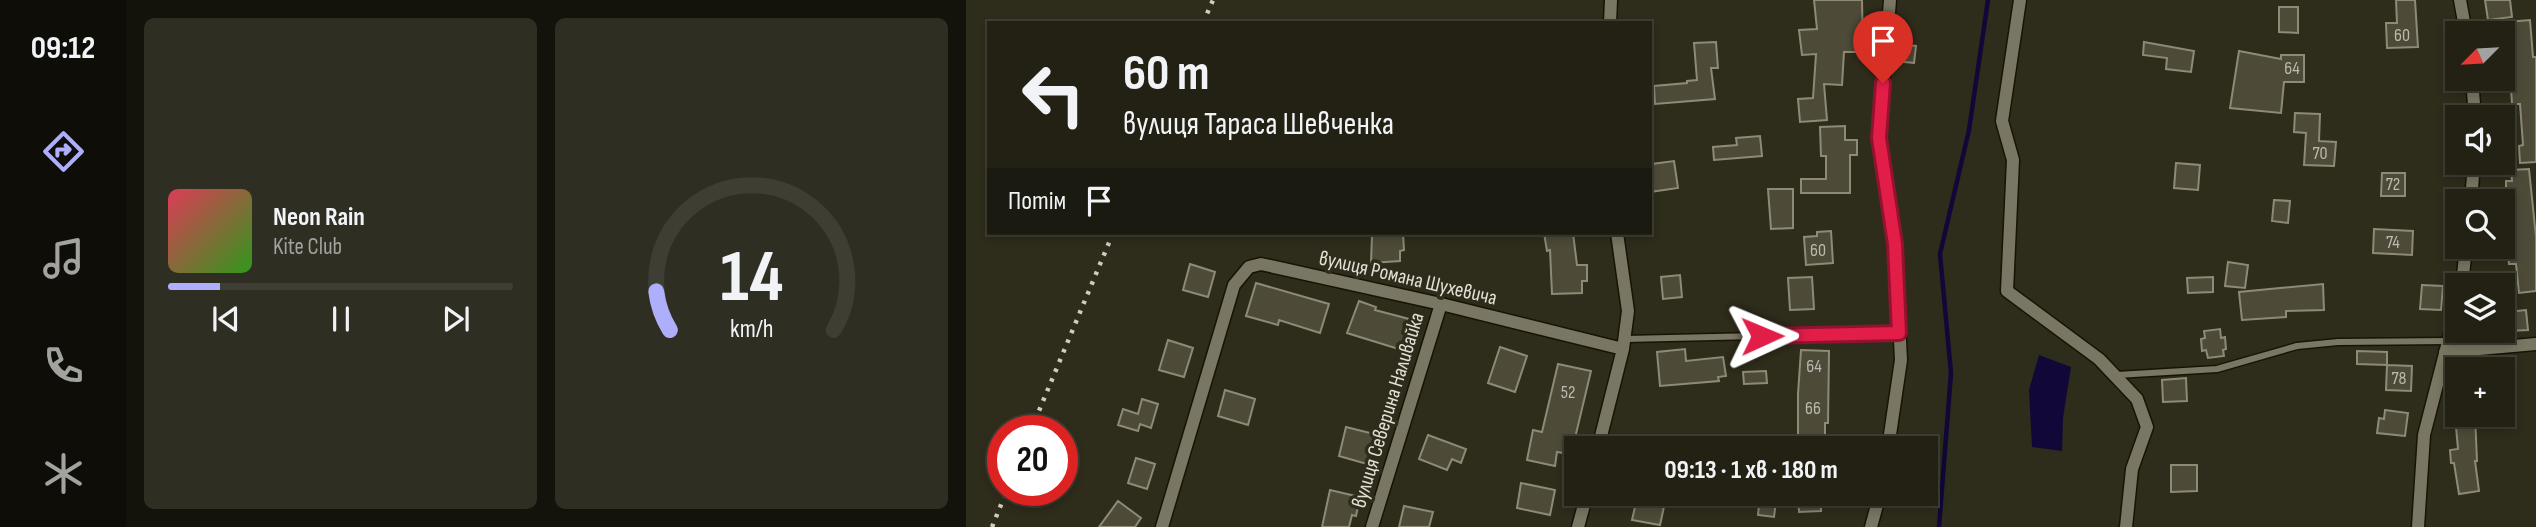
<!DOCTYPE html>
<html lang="uk">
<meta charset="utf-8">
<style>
:root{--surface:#222114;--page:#2e2e22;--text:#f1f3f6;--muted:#a2a3a0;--line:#3f3e34;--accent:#aeaefb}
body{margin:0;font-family:"Sofia Sans Condensed",sans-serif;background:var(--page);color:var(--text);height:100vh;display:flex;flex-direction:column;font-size:26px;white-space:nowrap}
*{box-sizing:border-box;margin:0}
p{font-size:23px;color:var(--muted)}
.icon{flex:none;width:38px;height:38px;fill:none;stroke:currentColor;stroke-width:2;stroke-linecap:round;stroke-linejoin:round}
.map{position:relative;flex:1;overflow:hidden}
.panel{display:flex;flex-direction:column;gap:18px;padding:18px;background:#13120b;width:840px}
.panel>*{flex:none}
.guide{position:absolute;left:21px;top:21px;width:665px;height:214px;border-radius:0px;box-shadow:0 4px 10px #0003,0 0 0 2px var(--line);background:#222114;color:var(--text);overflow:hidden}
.needle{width:46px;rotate:246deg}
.fabs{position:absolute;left:1479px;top:21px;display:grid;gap:14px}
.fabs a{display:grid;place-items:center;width:70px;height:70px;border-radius:0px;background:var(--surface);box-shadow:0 4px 10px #0003,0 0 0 2px var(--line);font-size:35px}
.speed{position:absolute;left:21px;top:415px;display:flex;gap:14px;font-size:35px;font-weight:700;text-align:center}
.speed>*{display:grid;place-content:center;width:91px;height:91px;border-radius:50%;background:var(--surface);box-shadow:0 4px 10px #0003,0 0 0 2px var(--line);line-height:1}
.speed .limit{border:10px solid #d22;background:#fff;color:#111}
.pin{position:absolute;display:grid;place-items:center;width:60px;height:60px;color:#fff;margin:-72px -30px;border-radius:50% 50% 50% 0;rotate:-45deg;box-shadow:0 0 7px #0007}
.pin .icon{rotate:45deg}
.me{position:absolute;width:77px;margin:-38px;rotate:89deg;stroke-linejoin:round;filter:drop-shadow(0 0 5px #0008)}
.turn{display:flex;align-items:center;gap:24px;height:147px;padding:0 21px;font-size:32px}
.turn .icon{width:91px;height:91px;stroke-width:2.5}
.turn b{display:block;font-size:49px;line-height:60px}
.then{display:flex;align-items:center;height:66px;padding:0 21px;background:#0003;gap:14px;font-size:26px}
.panel .widget{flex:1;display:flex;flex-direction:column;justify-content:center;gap:10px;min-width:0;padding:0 24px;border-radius:10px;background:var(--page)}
.panel .dial{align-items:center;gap:0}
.dial svg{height:182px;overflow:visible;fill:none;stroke:var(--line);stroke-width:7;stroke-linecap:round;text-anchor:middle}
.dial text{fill:var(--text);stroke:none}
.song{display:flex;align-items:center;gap:21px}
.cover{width:84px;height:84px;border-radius:10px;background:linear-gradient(135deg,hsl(350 70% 55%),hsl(110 70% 35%))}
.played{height:7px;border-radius:4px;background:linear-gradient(90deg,var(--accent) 15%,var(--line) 15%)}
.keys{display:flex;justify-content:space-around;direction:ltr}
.panel .tiles{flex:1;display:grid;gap:18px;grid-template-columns:repeat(2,1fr)}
.trip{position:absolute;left:598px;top:436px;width:374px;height:70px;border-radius:0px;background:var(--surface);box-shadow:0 4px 10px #0003,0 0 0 2px var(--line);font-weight:700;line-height:70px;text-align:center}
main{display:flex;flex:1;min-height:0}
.dock{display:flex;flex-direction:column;width:126px;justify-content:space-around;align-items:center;background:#0e0d08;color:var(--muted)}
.dock .icon{width:49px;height:49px}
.dock .active{color:var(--accent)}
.dock b{font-size:32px;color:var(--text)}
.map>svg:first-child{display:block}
</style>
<main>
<nav class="dock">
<b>09:12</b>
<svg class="icon active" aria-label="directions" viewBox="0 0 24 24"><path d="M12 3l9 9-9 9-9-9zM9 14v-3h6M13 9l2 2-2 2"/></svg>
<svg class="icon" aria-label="music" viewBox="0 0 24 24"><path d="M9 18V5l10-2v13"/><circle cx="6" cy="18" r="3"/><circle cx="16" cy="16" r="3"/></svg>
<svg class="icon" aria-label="phone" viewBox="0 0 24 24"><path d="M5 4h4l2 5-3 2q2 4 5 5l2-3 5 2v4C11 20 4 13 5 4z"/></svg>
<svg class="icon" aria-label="climate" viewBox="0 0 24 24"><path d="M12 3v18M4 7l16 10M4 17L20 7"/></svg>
</nav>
<section class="panel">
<div class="tiles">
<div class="widget">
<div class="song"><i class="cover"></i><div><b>Neon Rain</b><p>Kite Club</p></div></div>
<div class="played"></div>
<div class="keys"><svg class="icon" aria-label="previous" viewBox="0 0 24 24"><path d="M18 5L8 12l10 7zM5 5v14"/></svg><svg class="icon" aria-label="pause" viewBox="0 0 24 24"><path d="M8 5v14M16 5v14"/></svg><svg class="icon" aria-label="next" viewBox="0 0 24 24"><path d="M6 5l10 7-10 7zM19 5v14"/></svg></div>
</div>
<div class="widget dial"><svg viewBox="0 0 100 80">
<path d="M14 69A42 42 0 1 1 86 69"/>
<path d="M14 69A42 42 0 0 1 8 52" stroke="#aeaefb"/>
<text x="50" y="56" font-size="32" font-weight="700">14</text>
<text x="50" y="72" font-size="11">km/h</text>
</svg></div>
</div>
</section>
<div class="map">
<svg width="1570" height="527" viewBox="0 0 1570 527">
<rect width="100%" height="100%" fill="#2e2c1b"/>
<path fill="#110738" d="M1073 355 1105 367 1097 418 1096 451 1066 447 1063 390Z"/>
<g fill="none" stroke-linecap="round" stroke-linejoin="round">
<path stroke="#110738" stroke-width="4.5" d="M973 527 985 373 974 254 1003 130 1022 0"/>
</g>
<path fill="#4d4a38" stroke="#8d8a76" stroke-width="2" d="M848 0H896L897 52H878L876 85 858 84 861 120 834 122 832 99 847 98 850 54 836 55 833 30 851 29Z
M1430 0H1449L1452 47 1421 48 1420 23H1431Z
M1519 0H1544L1546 17 1522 20Z
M1313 7H1332V33L1313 32Z
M1564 20 1567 57H1570V162L1554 163 1553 146 1557 145 1554 104H1546L1545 88H1541L1538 60 1544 59 1541 22Z
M750 42 752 68H745L749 99 689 104 688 86 721 83V81L731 80 728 43Z
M1178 42 1228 51 1225 72 1200 69 1201 58 1177 55Z
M929 44 950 46 948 63 928 61Z
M1273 51 1315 59V55H1338V82H1318L1315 113 1264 108Z
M1329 113 1354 114 1353 141 1370 142 1368 166 1338 165 1340 133 1328 132Z
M879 126V140H891V155H884V193H835V179H860V156H855L854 127Z
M794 136 796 156 748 160 747 147 771 145 770 138Z
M708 161 712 188 684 192 686 164Z
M1210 163 1234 165 1232 190 1208 188Z
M1563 169 1570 237V291L1553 293 1550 264H1543L1541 243H1545L1540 207V181H1546L1545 170Z
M1416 173H1439V196H1415Z
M802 189H827V228L805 229Z
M1308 200 1324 201 1322 223 1306 221Z
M1408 229 1447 231 1446 255 1407 253Z
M865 231 867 263 840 265 838 237 851 236V232Z
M437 233 438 250 434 251V261L405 263 406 236Z
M578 233H607L611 265H621V281H616V293L586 294 584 250 581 251Z
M1262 262 1282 265 1279 288 1259 286Z
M224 264 249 272 242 297 217 290Z
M714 275 716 297 697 299 695 277Z
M846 277 848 309 824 310 822 278Z
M1247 277V292L1222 293 1221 278Z
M290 283 363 304 354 333 313 320 312 325 280 316Z
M1357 284 1358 310 1320 311V317L1276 320 1273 292Z
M1456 285 1477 286 1475 310 1454 309Z
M393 301 410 307 409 310 447 320 439 351 381 333Z
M1560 310 1562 330 1542 331 1541 312Z
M1254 329 1255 338 1259 337 1260 349 1257 350 1258 356 1242 358 1240 350 1236 351 1235 339 1239 338 1238 331Z
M202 340 227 348 218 377 193 370Z
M534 347 561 356 549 392 522 383Z
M719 349 720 361 757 357 760 376 752 377 753 381 694 386 691 352Z
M835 350 863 351 862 423H859V448H832V394Z
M1391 351 1421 352V365L1391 364Z
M592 364 625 371 609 438 612 439 609 455 591 452 589 466 561 460 567 430 576 432Z
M1421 365 1446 366 1445 391 1420 390Z
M800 371 801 383 778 384 777 372Z
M1220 378 1221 401 1197 402 1196 380Z
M259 390 289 399 282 425 252 416Z
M176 399 192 404 185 428 174 424 172 431 152 425 157 409 172 414Z
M1419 410 1442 413 1439 436 1411 433 1413 418 1418 419Z
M1484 415H1509L1511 461H1509L1513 491 1493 494 1488 463H1485L1484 450 1492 449 1490 427H1485Z
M380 427 408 434 401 464 373 456Z
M462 435 500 449 495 463 486 459 481 470 453 459Z
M170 458 189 464 181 489 162 483Z
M1205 465H1231V491L1205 492Z
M555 483 589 490 584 515 551 508Z
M364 490 394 497 390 516 386 515 383 527H356Z
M661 494H677L676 497 699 502 694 525 666 520 669 507 658 504Z
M794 494H811L808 517 792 515Z
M832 494H855V511L833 512Z
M152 501 175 518 169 527H133Z
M438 506 467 512 463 527H433Z"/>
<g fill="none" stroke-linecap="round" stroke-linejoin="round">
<g stroke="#171405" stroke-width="9">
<path id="lane" d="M659 339 933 333
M1151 375 1251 369 1331 346 1372 342 1482 341"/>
</g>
<g stroke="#171405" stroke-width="15">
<path id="street" d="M1054 0 1036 121 1047 160 1041 291 1133 359 1171 399 1181 427 1166 469 1160 527
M1494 0 1500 33
M644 23 645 0
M1506 79 1509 117
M1505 201 1508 163
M1496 285 1500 247
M1479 352 1570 344
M632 448 657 349 662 311 651 233
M922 448 935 360 929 244 913 138 924 0
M196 527 268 285 283 267 295 264 475 304 657 349
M406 527 475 304
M612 527 621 494
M905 527 914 494
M1452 527 1458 435 1491 307"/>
</g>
<use href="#lane" stroke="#797663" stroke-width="6"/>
<use href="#street" stroke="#797663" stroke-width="12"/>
<path stroke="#cecdc1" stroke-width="4.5" stroke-dasharray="3.5 7" stroke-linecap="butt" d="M237 23 247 0
M65 430 147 233
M26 527 41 490"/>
</g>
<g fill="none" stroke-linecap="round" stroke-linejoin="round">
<g stroke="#92132f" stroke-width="18">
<path id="route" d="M796 336 933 333 929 244 913 138 917 83"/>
</g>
<use href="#route" stroke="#e11d48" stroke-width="12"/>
</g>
<g text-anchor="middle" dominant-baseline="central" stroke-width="7" stroke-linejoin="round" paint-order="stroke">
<g font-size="18" fill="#bcbaae">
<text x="1436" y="35">60</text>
<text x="1326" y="68">64</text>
<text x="1354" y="153">70</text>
<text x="1427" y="184">72</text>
<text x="1427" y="242">74</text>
<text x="852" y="250">60</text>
<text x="848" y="366">64</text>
<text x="1433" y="378">78</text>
<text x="602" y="392">52</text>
<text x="847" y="408">66</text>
</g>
<g font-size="21" fill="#e1e0d5" stroke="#2e2c1b">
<text transform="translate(442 278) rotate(13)">вулиця Романа Шухевича</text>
<text transform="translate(422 410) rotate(-73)">вулиця Северина Наливайка</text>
</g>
</g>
</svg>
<div class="fabs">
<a><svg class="needle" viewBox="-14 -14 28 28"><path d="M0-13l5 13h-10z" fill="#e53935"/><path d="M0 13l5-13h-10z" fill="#a2a3a0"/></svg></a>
<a><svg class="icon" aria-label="sound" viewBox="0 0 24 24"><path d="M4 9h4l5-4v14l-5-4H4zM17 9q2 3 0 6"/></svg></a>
<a><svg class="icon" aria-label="search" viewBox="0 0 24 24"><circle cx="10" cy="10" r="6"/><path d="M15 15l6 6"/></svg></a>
<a><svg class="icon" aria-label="layers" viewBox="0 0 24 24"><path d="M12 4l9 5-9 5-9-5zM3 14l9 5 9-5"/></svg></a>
<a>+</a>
</div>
<div class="speed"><div class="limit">20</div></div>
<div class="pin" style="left:917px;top:83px;background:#d93025"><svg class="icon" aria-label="arrive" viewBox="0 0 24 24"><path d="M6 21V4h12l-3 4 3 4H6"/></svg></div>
<svg class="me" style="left:796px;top:336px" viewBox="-20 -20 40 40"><path d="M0-17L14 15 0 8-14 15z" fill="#e11d48" stroke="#fff" stroke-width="4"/></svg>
<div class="trip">09:13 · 1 хв · 180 m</div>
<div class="guide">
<div class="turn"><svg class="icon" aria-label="left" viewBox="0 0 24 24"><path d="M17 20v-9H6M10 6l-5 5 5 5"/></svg><div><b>60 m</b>вулиця Тараса Шевченка</div></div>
<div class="then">Потім<svg class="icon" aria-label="arrive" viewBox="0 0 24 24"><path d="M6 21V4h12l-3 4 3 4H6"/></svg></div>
</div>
</div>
</main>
